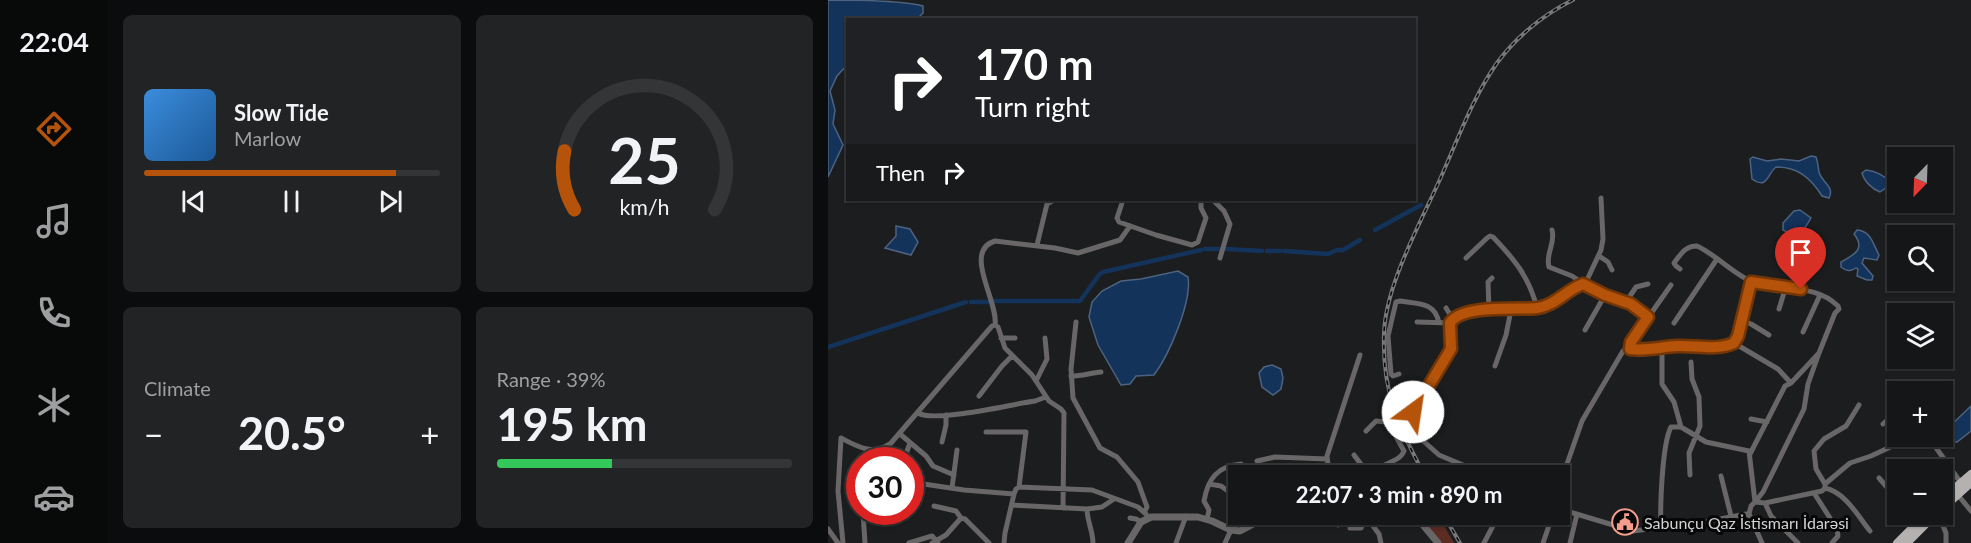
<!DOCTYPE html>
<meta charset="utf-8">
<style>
:root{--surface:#141617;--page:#212324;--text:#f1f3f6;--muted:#9d9fa1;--line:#333536;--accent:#b45309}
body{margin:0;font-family:Lato,sans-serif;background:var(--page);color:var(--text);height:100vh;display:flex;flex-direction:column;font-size:22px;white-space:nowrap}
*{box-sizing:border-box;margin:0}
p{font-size:20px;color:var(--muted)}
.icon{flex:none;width:33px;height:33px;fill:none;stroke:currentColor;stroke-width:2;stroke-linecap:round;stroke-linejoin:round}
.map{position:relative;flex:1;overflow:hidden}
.sheet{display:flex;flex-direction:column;gap:15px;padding:15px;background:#0b0c0d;width:720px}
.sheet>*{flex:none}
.hud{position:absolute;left:18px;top:18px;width:570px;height:183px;border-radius:0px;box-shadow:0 2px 4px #0004,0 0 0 2px var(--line);background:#202124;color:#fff;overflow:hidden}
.needle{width:39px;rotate:203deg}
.tools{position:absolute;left:1059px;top:147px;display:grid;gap:12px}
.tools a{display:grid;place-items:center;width:66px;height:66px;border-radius:0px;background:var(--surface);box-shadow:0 2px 4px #0004,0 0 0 2px var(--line);font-size:30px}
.speed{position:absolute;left:18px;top:447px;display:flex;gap:12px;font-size:30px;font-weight:700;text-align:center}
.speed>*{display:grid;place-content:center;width:78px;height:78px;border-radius:50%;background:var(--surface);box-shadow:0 2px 4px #0004,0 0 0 2px var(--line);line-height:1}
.speed .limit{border:9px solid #d22;background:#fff;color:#111}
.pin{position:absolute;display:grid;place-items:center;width:51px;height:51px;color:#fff;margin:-62px -26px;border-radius:50% 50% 50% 0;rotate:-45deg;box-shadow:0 0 6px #0007}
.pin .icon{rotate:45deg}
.me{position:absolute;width:66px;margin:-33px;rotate:31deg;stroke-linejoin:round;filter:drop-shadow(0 0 4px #0008)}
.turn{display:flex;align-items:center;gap:21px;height:126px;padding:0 30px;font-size:27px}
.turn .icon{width:78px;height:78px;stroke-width:2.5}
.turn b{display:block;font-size:42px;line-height:51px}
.then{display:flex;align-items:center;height:57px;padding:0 30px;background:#0003;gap:12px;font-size:22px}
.big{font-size:45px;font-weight:700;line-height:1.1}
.sheet .widget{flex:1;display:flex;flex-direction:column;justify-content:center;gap:9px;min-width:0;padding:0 21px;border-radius:9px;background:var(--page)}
.sheet .dial{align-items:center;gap:0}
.dial svg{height:156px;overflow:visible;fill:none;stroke:var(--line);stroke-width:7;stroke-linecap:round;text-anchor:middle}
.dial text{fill:var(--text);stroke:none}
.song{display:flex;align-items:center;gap:18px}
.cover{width:72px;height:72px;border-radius:9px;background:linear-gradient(135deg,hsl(210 70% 55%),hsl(210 70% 35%))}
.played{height:6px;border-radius:3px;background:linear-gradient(90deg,var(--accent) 85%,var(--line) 85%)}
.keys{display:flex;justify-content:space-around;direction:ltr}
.heat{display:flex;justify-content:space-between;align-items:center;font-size:33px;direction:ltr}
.charge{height:9px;border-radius:4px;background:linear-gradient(90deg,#34c759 39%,var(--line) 0)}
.sheet .tiles{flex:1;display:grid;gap:15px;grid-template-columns:repeat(2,1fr)}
.trip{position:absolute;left:400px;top:465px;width:342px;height:60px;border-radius:0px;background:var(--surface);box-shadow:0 2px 4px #0004,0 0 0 2px var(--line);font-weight:700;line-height:60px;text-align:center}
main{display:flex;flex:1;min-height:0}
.dock{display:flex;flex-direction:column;width:108px;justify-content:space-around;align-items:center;background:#080909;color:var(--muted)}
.dock .icon{width:42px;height:42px}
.dock .on{color:var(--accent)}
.dock b{font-size:27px;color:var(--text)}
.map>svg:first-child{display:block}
</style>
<main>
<nav class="dock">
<b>22:04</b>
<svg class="icon on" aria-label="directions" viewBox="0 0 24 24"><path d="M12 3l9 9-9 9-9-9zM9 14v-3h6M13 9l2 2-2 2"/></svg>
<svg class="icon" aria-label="music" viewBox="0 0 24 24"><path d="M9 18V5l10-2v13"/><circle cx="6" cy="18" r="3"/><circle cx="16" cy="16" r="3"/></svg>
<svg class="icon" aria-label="phone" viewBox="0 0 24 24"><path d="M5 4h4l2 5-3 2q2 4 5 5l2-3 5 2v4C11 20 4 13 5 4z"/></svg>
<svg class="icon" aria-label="climate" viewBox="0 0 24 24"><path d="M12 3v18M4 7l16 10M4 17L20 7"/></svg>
<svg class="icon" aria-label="car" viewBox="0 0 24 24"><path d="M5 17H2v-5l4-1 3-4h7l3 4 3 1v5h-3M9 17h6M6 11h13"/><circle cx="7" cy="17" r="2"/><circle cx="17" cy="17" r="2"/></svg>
</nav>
<section class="sheet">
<div class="tiles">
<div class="widget">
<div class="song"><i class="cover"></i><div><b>Slow Tide</b><p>Marlow</p></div></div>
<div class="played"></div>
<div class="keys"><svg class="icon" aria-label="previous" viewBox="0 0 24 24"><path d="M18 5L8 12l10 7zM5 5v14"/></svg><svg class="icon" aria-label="pause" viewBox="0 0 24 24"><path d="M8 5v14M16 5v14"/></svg><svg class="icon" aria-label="next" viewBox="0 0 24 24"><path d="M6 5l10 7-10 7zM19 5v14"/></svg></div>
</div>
<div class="widget dial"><svg viewBox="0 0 100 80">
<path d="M14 69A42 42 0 1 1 86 69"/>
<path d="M14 69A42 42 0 0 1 9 39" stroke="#b45309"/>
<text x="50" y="56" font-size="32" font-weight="700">25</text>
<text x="50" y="72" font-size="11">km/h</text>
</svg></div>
<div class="widget"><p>Climate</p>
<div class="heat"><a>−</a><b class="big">20.5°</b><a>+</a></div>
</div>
<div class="widget"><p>Range · 39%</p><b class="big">195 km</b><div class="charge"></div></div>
</div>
</section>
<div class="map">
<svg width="1143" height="543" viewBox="0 0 1143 543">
<rect width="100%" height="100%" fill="#1b1d1f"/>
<path fill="#5c2b22" d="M602 515H610L626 543H614L594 519Z"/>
<path fill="#14335b" stroke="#4d6380" stroke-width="1.5" d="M0 0C26 0 72 0 95 6V13L89 19 20 20 19 65 9 76 2 91 7 110 5 124 15 145 0 177Z
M983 156 988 157C990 162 990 167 991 172 994 183 1007 186 1001 198L994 196C982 177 969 167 948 167 939 174 940 190 924 179L922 159 925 157 939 161 953 159 971 161Z
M1038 170C1048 171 1054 175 1062 181V185L1052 192C1044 189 1036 181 1034 173Z
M972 210 983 218C975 232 971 239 955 230V223L966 211Z
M68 226 82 229 90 242 83 255 57 248 68 236Z
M1029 230C1043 231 1045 244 1051 255L1049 260 1036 258 1034 263 1045 276 1044 280H1039L1029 276 1030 269 1028 268C1022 272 1018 271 1013 267V262C1026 255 1038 249 1026 234Z
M350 271 360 277C364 302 341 355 326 375L308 376 302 384 293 385 270 345 261 317 264 302 274 291 293 281 313 279Z
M444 365 453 369 455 378 453 389 445 395 434 387 431 373 436 367Z
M1143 406V431L1129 442H1124L1120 432V428Z"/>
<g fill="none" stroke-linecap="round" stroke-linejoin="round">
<path stroke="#14335b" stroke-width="4.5" d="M547 230 593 205
M377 249H392
M398 249 434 251
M439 251H452
M456 251 500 254 509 250H515L532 240
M167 301H252L271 275 275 272 373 250
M143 302H161
M0 347 138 302"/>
<path stroke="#686666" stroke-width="5" d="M295 200 289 218 291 222 328 235 364 245 370 242 378 218 373 208V200
M385 200 396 211 402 224 392 258
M724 230C728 243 717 254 721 267L744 276 759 286 777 295 803 304 820 317
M209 245 219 204 226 200
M771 256 780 262 784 270
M638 258 659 238 662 236 665 237C687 260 701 277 709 308
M852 269 848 266 846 263C853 254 857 246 869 246 887 254 908 276 925 282 954 292 986 283 1010 306L1011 309 1007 313 991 353 963 383 957 386 922 454
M798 302 808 287 820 284
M618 308 625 319
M661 309 660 282 664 278
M951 309 958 286
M913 320 923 324 941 335
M248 322 243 369 245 398 272 448 289 457 310 482 319 507 317 511
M589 322 622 323
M846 323 889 259
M757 330 777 295
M975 332 992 295
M173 338H187
M906 343 950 369 963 383
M834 348V384L846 402 853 427 878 442 921 451 927 502 935 492 976 409 980 384 991 353
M802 349 803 342 843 285
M667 366 678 335 683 310
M571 374 565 376 563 374 560 336 568 302 572 301C591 304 607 302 611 323
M243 376C254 376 262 373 273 372
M208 381 219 359 217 338
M151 396 174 366 184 356
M90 413C107 423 184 404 207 401L218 397
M923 419 939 422
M1055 424 1067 413 1070 404
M538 431 548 421 560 422 576 451C572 462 555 463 547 471
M158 432H198L191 487
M72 434 98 456 105 466 126 475
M1098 436 1104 442 1133 483
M114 442 118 425V415
M526 455 538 471
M45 460 48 450
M78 460 79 451 82 443
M429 461 447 457 499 459
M862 475 861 453 872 426 871 397 864 379 863 362
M466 476 488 470 500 464
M510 476 500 464 499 456 532 355
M676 476 661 470 642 468 611 455 583 430 580 422 621 353 624 339 622 323 625 319 630 316 653 310 718 307 759 280 773 250 775 239 773 198
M893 476 903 516
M1051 478 1070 500
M82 482 136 490 186 494
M381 484 393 486 404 494
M732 484 754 421 795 351 798 349 820 350 851 346H894L906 343 910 336 923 282
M997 484 988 469 986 451 996 439 1018 426 1031 405
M124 488 129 450
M997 488C1017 492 1030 516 1042 531
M986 493 1009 529 1010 536 1004 543
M1130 495 1143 511
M937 503 943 516 970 543
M184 505 259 509 274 507 286 499
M106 506 128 511 133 518
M235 508 236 413 233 409 221 401 204 375 177 348 170 327 167 325C171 302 134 251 167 241L227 248 250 253 292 240 302 226
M259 509C259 521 265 531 265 543
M732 509 805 531 877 522 918 514 922 516 934 543
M35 512 37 543
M495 514 497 517
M536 514 551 534 553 543
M921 514 923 506 927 502 937 503 994 491 997 488V484L1022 463 1043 456 1086 436
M1082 514 1089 523
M1110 514 1118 533V543
M302 518 308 519 313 522
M379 519 381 510 376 501C380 478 390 466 413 464
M510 525 513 514
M522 528H533L538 519
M833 528C832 507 834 444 843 427H853
M0 529 10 543
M15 543 10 491 13 438C30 447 45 456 63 443L164 326 167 325
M81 543 104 536 110 543
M104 543 118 535 133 518 137 519 161 543
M176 543 177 533 186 494 188 489 191 487 264 490 310 507 318 514
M348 543 358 516
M397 543 403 530
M656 543 667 522 672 518 712 515 725 516
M715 543 725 514
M742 543 749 514"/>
<path stroke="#686666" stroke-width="7" d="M527 476C536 471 543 467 552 476
M586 514 610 543
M300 543 313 522 323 517H370L384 521 403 530 412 531 444 514"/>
<path stroke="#b5b1b0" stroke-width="8" d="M1114 499 1143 474
M1114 509 1143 483
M1069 543 1098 514
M1079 543 1108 514"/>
<g stroke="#76787a" stroke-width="4">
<path id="rail" d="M597 476C570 426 554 391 556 334 557 286 593 222 613 177 630 139 645 97 669 63 688 37 716 14 745 0
M615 514 632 543"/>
</g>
<use href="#rail" stroke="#070708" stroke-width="1.5" stroke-dasharray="4.5" stroke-linecap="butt"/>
</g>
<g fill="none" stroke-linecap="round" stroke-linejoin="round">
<g stroke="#753606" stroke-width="15">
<path id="route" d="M585 412 623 349 622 323C634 304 689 310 709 308 727 306 738 290 755 284L777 295 803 304 820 317 803 342 802 349C818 351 833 347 849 346 867 345 889 351 906 343L910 336 923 282 973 289"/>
</g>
<use href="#route" stroke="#b45309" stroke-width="10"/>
</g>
<defs>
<g id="civic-ring" transform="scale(1.35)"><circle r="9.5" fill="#070708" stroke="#f49d8d" stroke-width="1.5"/><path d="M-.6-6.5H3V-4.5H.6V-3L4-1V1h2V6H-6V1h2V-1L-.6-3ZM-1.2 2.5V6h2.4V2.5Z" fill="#f49d8d"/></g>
</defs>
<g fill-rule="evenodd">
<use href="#civic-ring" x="797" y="522"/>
</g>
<g text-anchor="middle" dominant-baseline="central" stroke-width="6" stroke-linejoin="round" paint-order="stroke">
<g font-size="16" fill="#d2d3d5" stroke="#070708" text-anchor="start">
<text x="816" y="522">Sabunçu Qaz İstismarı İdarəsi</text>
</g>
</g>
</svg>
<div class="tools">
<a><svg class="needle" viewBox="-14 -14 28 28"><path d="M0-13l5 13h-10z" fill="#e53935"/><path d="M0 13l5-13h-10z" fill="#9d9fa1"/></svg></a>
<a><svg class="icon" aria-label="search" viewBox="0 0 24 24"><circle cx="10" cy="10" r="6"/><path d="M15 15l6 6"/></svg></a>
<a><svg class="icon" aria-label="layers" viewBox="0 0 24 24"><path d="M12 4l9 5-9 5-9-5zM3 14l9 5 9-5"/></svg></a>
<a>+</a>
<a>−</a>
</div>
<div class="speed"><div class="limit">30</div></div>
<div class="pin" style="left:973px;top:289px;background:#d93025"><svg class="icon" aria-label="arrive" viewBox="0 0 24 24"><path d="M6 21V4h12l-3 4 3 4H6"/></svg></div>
<svg class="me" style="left:585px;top:412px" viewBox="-20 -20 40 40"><circle r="19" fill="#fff"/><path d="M0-13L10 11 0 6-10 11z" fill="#b45309"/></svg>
<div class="trip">22:07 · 3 min · 890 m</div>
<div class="hud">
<div class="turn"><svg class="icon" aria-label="right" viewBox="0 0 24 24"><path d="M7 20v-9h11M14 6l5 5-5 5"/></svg><div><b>170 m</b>Turn right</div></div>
<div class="then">Then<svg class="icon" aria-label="right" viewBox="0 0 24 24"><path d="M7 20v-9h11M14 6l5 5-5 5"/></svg></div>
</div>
</div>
</main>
